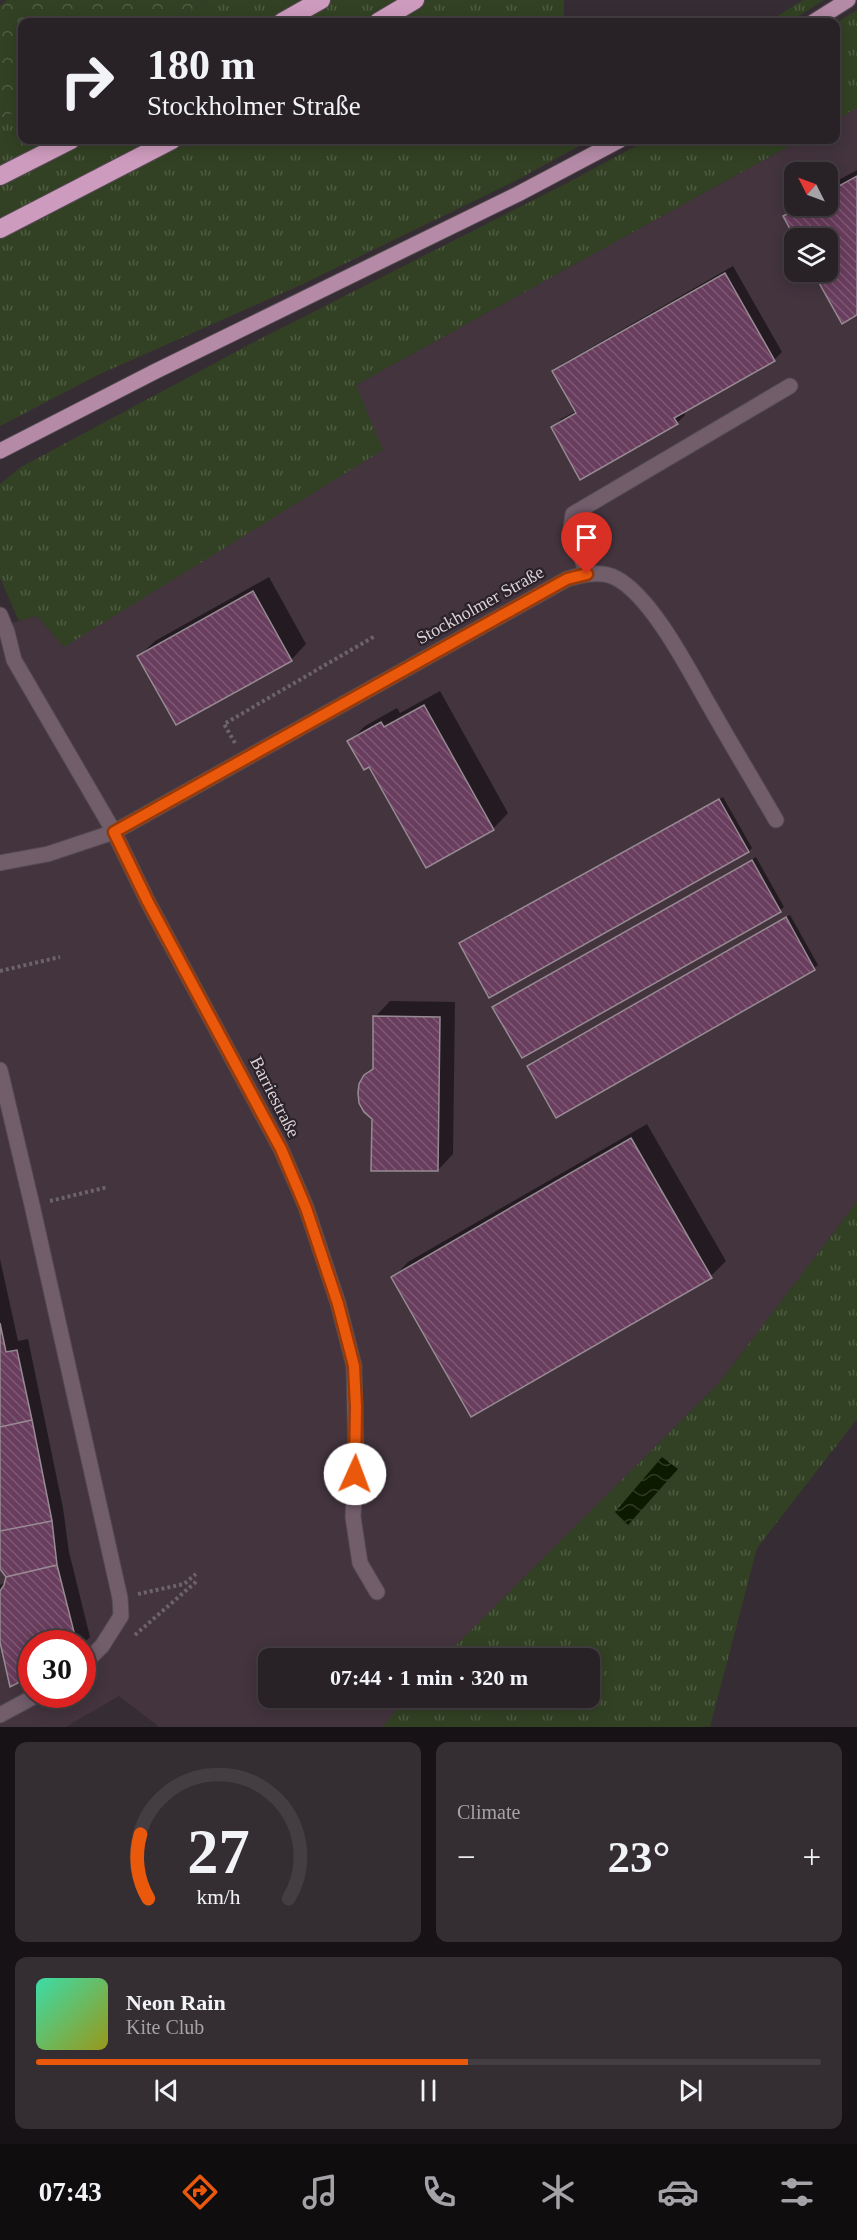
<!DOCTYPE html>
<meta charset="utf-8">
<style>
:root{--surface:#282126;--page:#342e32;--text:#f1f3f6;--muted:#a5a3a7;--line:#443e43;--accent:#ea580c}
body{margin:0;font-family:Georgia,serif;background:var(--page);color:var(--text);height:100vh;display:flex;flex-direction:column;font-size:22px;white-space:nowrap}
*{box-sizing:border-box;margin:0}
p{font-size:20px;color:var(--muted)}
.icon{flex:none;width:33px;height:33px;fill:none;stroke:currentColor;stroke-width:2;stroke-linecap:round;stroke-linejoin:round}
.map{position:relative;height:1727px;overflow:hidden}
.panel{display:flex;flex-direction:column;gap:15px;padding:15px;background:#161215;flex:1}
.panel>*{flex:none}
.guide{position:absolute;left:18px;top:18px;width:822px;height:126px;border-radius:12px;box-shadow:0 3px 15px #0003,0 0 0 2px var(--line);background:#282126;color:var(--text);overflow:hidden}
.needle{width:39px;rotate:312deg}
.buttons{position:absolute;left:784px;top:162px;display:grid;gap:12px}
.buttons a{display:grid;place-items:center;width:54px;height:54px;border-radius:12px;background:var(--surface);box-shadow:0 3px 15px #0003,0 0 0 2px var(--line);font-size:30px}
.speed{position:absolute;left:18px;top:1630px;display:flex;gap:12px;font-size:30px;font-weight:700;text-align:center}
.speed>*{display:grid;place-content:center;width:78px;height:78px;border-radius:50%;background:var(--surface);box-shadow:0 3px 15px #0003,0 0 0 2px var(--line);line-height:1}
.speed .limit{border:9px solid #d22;background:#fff;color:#111}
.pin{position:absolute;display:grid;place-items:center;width:51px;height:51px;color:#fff;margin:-62px -26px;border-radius:50% 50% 50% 0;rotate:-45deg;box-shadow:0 0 6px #0007}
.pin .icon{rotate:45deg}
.me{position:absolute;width:66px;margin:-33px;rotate:2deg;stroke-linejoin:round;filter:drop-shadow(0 0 4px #0008)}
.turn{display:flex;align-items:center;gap:21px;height:126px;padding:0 30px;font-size:27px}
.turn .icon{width:78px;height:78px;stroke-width:2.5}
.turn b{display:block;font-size:42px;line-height:51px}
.big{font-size:45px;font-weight:600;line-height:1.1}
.panel .tile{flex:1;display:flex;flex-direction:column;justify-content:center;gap:9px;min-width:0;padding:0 21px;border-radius:12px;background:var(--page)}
.panel .dial{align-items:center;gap:0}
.dial svg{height:156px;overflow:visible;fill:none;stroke:var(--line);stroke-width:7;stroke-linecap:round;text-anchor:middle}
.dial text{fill:var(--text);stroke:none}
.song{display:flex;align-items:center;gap:18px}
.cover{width:72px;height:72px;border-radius:9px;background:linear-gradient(135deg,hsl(160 70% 55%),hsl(60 70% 35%))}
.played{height:6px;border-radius:3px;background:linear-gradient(90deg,var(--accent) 55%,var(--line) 55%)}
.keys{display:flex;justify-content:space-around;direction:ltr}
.heat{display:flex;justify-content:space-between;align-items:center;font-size:33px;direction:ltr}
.panel .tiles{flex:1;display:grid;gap:15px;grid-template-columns:1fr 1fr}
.tile:last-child{grid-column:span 2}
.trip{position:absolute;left:258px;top:1648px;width:342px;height:60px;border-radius:12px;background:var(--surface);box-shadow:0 3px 15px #0003,0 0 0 2px var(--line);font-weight:600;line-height:60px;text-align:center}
.dock{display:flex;height:96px;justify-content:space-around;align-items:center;background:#100d0f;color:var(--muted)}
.dock .icon{width:42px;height:42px}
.dock .selected{color:var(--accent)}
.dock b{font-size:27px;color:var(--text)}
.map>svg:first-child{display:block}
</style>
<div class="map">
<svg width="857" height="1727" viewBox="0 0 857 1727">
<defs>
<pattern id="grass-tufts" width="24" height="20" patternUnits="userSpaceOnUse" patternTransform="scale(1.5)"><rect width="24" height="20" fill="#324123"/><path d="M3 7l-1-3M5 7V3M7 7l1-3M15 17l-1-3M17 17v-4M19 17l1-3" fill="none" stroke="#4f5c42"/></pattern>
<pattern id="forest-crowns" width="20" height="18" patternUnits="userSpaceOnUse" patternTransform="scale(1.5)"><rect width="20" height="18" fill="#324123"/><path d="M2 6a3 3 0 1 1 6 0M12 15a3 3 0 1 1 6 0" fill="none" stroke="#4f5c42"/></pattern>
<pattern id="water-waves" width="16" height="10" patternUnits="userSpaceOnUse" patternTransform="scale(1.5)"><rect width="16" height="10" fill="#0c1a00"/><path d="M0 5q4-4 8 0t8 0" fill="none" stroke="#2f3a24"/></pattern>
<pattern id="building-back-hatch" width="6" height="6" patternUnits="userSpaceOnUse" patternTransform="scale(1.5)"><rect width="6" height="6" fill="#693d5d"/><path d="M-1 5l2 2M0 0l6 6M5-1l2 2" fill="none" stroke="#7e5874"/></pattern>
</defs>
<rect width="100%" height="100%" fill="#362c33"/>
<path fill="#43343e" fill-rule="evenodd" d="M857 108V1202L719 1383 442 1659H268V1698H410L386 1727H159L119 1696 66 1727H0V626L37 616 64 647 356 385 800 140H836V120ZM795 172H828V206H795ZM795 238H828V272H795ZM32 1644H82V1695H32Z"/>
<path fill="url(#grass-tufts)" d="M208 0H564V16L567 22H170Z
M803 0H824L789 22H768Z
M857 10V108L836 120V23Z
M22 108V140H590L515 181 305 283 98 375 0 426V120Z
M647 140H800L356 385 383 450 64 647 37 616 19 621 0 578V484L21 467 258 340 571 181Z
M857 1202V1419L757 1548 710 1727H383L407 1698H590V1659H442L719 1383Z"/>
<path fill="url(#forest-crowns)" d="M7 0H208L170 22H22V108L0 120V6Z"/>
<path fill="url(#water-waves)" d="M662 1457 678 1469 628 1525 615 1512Z"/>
<path fill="#0007" d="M857 170V314L842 322 815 272H828V238H797L785 217 796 206H828V186Z
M733 266 782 352 774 360 683 411 685 415 677 423 553 427 561 419 576 411 554 372 562 364Z
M269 577 306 644 291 660 139 656 155 641Z
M440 691 508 813 493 829 370 765 349 742 365 726 397 708 400 713Z
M723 797 752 848 749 851 465 940Z
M756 857 784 907 780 910 494 1007Z
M790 915 818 965 814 968 557 1116 529 1066 532 1062Z
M390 1001 455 1002 453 1154 438 1170 374 1118 366 1076 374 1068 375 1017Z
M647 1124 726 1261 711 1276 393 1278 408 1262Z
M0 1259 18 1341 28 1339 63 1508 69 1552 90 1637 82 1645 32 1644 0 1636V1585L6 1582 7 1576 0 1567Z"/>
<path fill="url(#building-back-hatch)" stroke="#978b93" stroke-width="1.5" d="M857 176V315L842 324 813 272H828V238H795L783 216 803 206H828V192Z
M725 273 775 361 674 418 678 424 580 480 551 427 576 413 552 371Z
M253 591 292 661 176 725 137 656Z
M424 705 494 830 426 868 369 767 364 770 347 741 381 722 384 727Z
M719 799 749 852 489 998 459 943Z
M752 860 781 912 522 1058 492 1007Z
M786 917 815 970 556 1118 527 1066Z
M373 1016 440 1017 438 1171H371L372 1119 364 1112 359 1103 358 1093 359 1084 364 1075 373 1069Z
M631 1138 712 1278 471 1417 391 1277Z
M0 1323 6 1352 17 1350 32 1420 0 1427Z
M32 1420 52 1521 0 1531V1427Z
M52 1521 57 1565 6 1577 0 1569V1531Z
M57 1565 77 1644H32V1676L10 1687 0 1642V1591L4 1585 6 1577Z"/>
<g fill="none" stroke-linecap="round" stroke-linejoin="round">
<g stroke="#534a51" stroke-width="17">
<path id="minor" d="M587 574 571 527 573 514 790 386
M0 615 7 632 14 660 114 832 148 902 281 1149 306 1207 338 1303 354 1366 356 1453 353 1517 360 1563 377 1592
M0 863 48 854 114 832 567 579C581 575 601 570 616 578 652 597 689 670 709 705 731 744 754 782 776 820
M0 1070 32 1205 120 1598 121 1616 102 1646 82 1666
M0 1715 37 1695"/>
</g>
<g stroke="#534a51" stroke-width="17">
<path id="major" d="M813 22 848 0
M0 451 156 371 518 194 620 140"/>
</g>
<g stroke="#534a51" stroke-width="20">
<path id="highway" d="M282 22 321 0
M378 22 415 0
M0 176 71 140
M0 229 172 140"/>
</g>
<path stroke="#6c646a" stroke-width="4" stroke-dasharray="3 3" stroke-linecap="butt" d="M235 743 224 724 375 636
M0 971 60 957
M50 1201 108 1187
M138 1594 184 1584 196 1574
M135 1635 198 1580"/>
<use href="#minor" stroke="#725d6b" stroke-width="15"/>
<use href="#major" stroke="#b48aa6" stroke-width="15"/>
<use href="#highway" stroke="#cd9bbd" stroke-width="18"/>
</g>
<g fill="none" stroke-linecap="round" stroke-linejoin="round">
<g stroke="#983908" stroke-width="15">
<path id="route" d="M355 1474 356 1407 354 1366 338 1304 306 1208 281 1149 148 902 114 832 567 579 587 574"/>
</g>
<use href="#route" stroke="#ea580c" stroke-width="10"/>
</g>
<g text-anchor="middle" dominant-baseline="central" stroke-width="4.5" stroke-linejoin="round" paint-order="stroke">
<g font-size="18" fill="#d9d3d7" stroke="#2c2229">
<text transform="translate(480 605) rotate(-29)">Stockholmer Straße</text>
<text transform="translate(275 1097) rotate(63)">Barriestraße</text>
</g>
</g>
</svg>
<div class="buttons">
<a><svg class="needle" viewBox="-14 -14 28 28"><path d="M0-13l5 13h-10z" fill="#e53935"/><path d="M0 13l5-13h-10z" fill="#a5a3a7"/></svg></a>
<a><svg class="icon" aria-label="layers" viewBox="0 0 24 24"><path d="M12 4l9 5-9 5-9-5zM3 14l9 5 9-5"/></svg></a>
</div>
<div class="speed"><div class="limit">30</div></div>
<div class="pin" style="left:587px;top:574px;background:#d93025"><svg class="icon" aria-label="arrive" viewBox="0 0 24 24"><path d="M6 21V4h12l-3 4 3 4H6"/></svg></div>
<svg class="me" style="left:355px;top:1474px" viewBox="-20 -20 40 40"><circle r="19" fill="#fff"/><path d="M0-13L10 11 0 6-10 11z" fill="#ea580c"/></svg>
<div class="trip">07:44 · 1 min · 320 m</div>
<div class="guide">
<div class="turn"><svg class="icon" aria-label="right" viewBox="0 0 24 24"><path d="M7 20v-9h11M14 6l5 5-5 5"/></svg><div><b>180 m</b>Stockholmer Straße</div></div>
</div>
</div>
<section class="panel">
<div class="tiles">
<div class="tile dial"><svg viewBox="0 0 100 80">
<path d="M14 69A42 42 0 1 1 86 69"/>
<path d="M14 69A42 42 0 0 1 10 36" stroke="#ea580c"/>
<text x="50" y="56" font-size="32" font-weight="700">27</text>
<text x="50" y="72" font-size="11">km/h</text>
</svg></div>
<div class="tile"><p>Climate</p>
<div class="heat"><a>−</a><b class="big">23°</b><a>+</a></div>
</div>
<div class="tile">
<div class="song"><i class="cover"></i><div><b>Neon Rain</b><p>Kite Club</p></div></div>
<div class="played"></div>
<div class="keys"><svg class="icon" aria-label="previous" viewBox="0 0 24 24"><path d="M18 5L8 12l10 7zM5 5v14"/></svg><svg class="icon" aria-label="pause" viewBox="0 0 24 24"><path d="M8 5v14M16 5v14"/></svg><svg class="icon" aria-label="next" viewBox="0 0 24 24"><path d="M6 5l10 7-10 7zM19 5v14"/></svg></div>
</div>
</div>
</section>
<nav class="dock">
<b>07:43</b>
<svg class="icon selected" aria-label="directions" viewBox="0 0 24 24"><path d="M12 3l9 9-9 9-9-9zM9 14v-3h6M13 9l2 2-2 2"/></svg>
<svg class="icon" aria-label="music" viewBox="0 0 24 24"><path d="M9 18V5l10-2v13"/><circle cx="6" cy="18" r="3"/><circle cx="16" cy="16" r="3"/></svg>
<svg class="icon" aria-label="phone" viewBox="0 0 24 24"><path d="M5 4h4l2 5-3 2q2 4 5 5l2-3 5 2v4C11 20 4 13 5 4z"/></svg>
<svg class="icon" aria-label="climate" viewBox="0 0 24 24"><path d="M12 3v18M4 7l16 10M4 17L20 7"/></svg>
<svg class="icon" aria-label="car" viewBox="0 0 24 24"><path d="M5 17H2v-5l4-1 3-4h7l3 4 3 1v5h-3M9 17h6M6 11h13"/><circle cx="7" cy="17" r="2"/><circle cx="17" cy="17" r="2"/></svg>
<svg class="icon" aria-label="filters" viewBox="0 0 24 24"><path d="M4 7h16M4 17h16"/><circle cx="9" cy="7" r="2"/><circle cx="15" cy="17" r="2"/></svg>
</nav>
